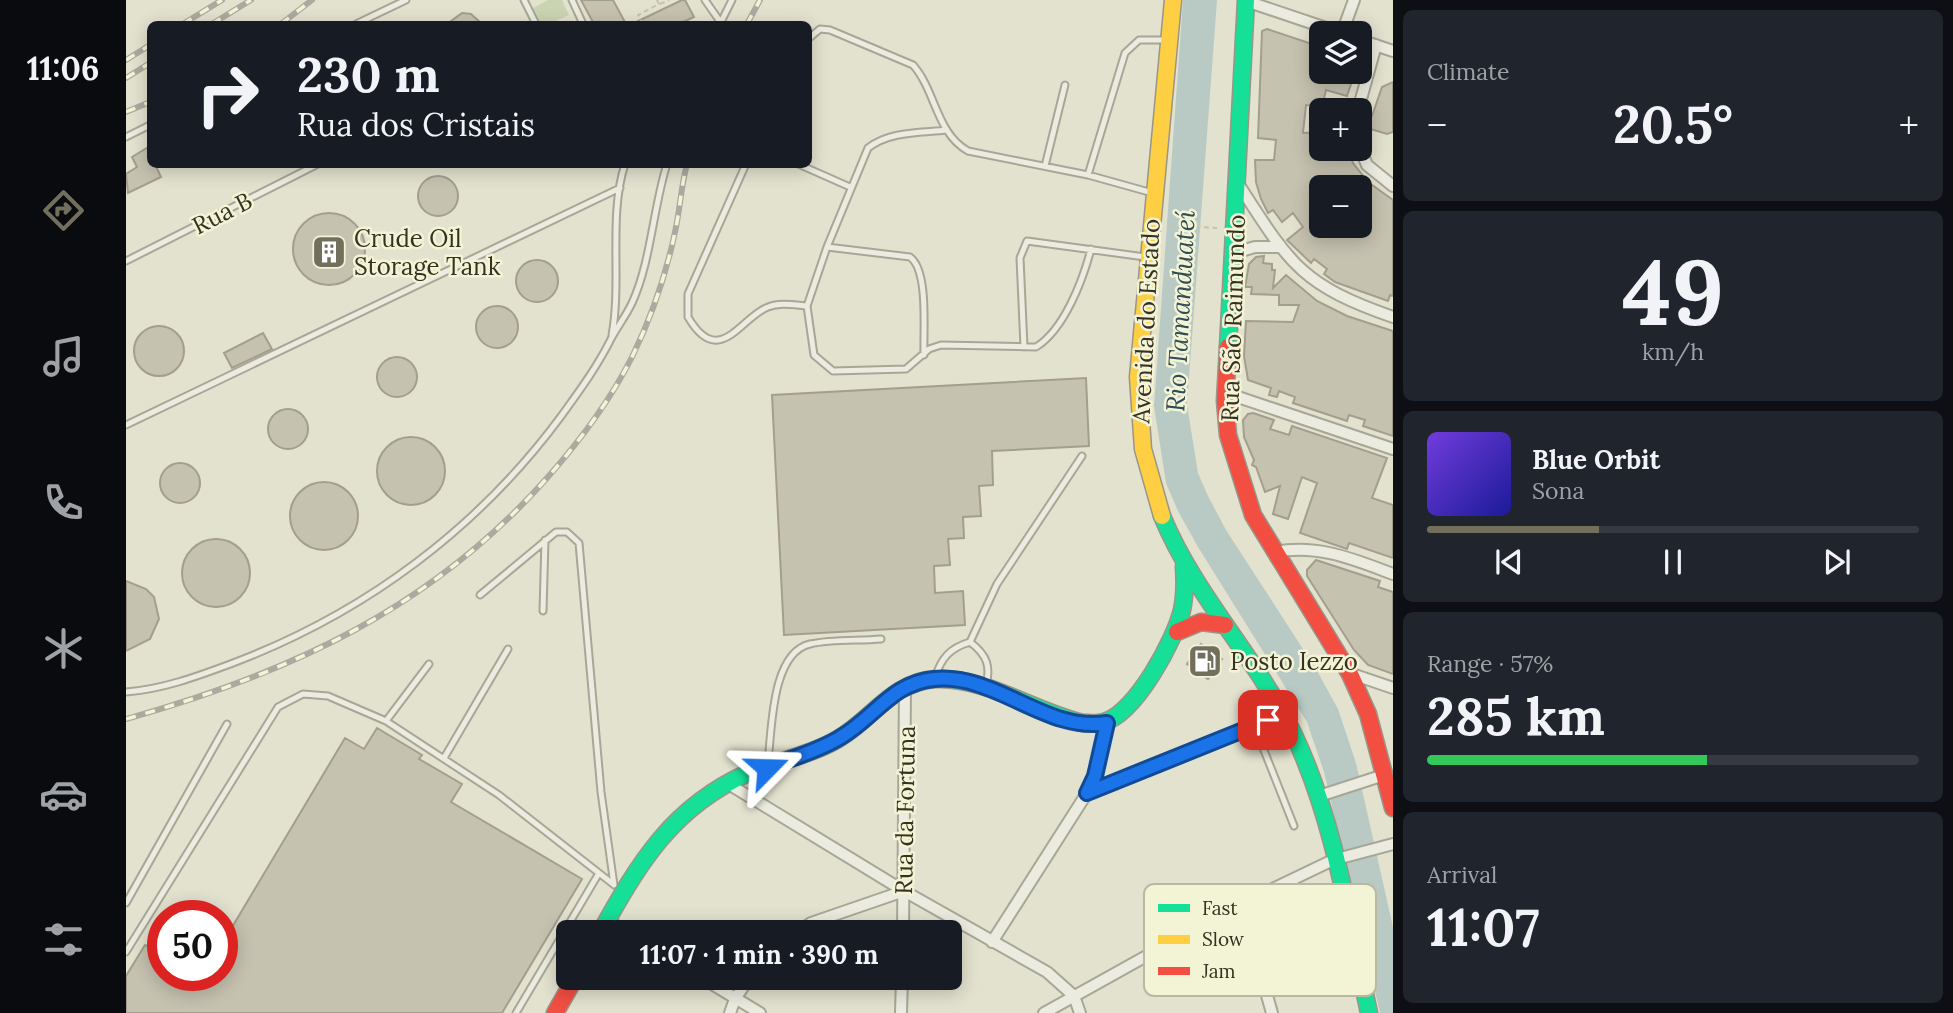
<!DOCTYPE html>
<meta charset="utf-8">
<style>
:root{--surface:#171b24;--page:#20242c;--text:#f1f3f6;--muted:#9ea1a6;--line:#363941;--accent:#736f5d}
body{margin:0;font-family:Lora,serif;background:var(--page);color:var(--text);height:100vh;display:flex;flex-direction:column;font-size:26px;white-space:nowrap}
*{box-sizing:border-box;margin:0}
p{font-size:23px;color:var(--muted)}
.icon{flex:none;width:38px;height:38px;fill:none;stroke:currentColor;stroke-width:2;stroke-linecap:round;stroke-linejoin:round}
.map{position:relative;flex:1;overflow:hidden}
.sheet{display:flex;flex-direction:column;gap:10px;padding:10px;background:#0d0f14;width:560px}
.sheet>*{flex:none}
.banner{position:absolute;left:21px;top:21px;width:665px;height:147px;border-radius:10px;box-shadow:0 4px 18px #0003;background:#171b24;color:var(--text);overflow:hidden}
.buttons{position:absolute;left:1183px;top:21px;display:grid;gap:14px}
.buttons a{display:grid;place-items:center;width:63px;height:63px;border-radius:10px;background:var(--surface);box-shadow:0 4px 18px #0003;font-size:35px}
.speed{position:absolute;left:21px;top:900px;display:flex;gap:14px;font-size:35px;font-weight:700;text-align:center}
.speed>*{display:grid;place-content:center;width:91px;height:91px;border-radius:50%;background:var(--surface);box-shadow:0 4px 18px #0003;line-height:1}
.speed .limit{border:10px solid #d22;background:#fff;color:#111}
.pin{position:absolute;display:grid;place-items:center;width:60px;height:60px;color:#fff;margin:-30px;border-radius:14px;box-shadow:0 4px 10px #0006}
.me{position:absolute;width:77px;margin:-38px;rotate:68deg;stroke-linejoin:round;filter:drop-shadow(0 0 5px #0008)}
.turn{display:flex;align-items:center;gap:24px;height:147px;padding:0 35px;font-size:32px}
.turn .icon{width:91px;height:91px;stroke-width:2.5}
.turn b{display:block;font-size:49px;line-height:60px}
.big{font-size:52px;font-weight:700;line-height:1.1}
.sheet .tile{flex:1;display:flex;flex-direction:column;justify-content:center;gap:10px;min-width:0;padding:0 24px;border-radius:10px;background:var(--page)}
.sheet .dial{align-items:center;gap:0}
.dial b{font-size:91px;line-height:1}
.song{display:flex;align-items:center;gap:21px}
.cover{width:84px;height:84px;border-radius:10px;background:linear-gradient(135deg,hsl(260 70% 55%),hsl(240 70% 35%))}
.played{height:7px;border-radius:4px;background:linear-gradient(90deg,var(--accent) 35%,var(--line) 35%)}
.keys{display:flex;justify-content:space-around;direction:ltr}
.heat{display:flex;justify-content:space-between;align-items:center;font-size:38px;direction:ltr}
.charge{height:10px;border-radius:5px;background:linear-gradient(90deg,#34c759 57%,var(--line) 0)}
.trip{position:absolute;left:430px;top:920px;width:406px;height:70px;border-radius:10px;background:var(--surface);box-shadow:0 4px 18px #0003;font-weight:700;line-height:70px;text-align:center}
main{display:flex;flex:1;min-height:0}
.dock{display:flex;flex-direction:column;width:126px;justify-content:space-around;align-items:center;background:#090b0e;color:var(--muted)}
.dock .icon{width:49px;height:49px}
.dock .selected{color:var(--accent)}
.dock b{font-size:32px;color:var(--text)}
.map>svg:first-child{display:block}
</style>
<main>
<nav class="dock">
<b>11:06</b>
<svg class="icon selected" aria-label="directions" viewBox="0 0 24 24"><path d="M12 3l9 9-9 9-9-9zM9 14v-3h6M13 9l2 2-2 2"/></svg>
<svg class="icon" aria-label="music" viewBox="0 0 24 24"><path d="M9 18V5l10-2v13"/><circle cx="6" cy="18" r="3"/><circle cx="16" cy="16" r="3"/></svg>
<svg class="icon" aria-label="phone" viewBox="0 0 24 24"><path d="M5 4h4l2 5-3 2q2 4 5 5l2-3 5 2v4C11 20 4 13 5 4z"/></svg>
<svg class="icon" aria-label="climate" viewBox="0 0 24 24"><path d="M12 3v18M4 7l16 10M4 17L20 7"/></svg>
<svg class="icon" aria-label="car" viewBox="0 0 24 24"><path d="M5 17H2v-5l4-1 3-4h7l3 4 3 1v5h-3M9 17h6M6 11h13"/><circle cx="7" cy="17" r="2"/><circle cx="17" cy="17" r="2"/></svg>
<svg class="icon" aria-label="filters" viewBox="0 0 24 24"><path d="M4 7h16M4 17h16"/><circle cx="9" cy="7" r="2"/><circle cx="15" cy="17" r="2"/></svg>
</nav>
<div class="map">
<svg width="1267" height="1013" viewBox="0 0 1267 1013">
<rect width="100%" height="100%" fill="#e3e2cf"/>
<path fill="#cbd4b2" d="M422 0H436L443 15 423 24H415L407 8Z"/>
<path fill="#b9cac4" d="M1057 0H1091L1061 405 1072 473 1082 496 1100 530 1190 669 1212 709 1230 763 1267 927V1013H1254L1198 772 1181 722 1072 547 1052 511 1040 483 1028 406Z"/>
<path fill="#c6c2b0" stroke="#a39e8e" stroke-width="2" fill-rule="evenodd" d="M455 0H487L500 24H468Z
M556 0H559L568 17 553 24H506Z
M336 13 345 14 356 24H321Z
M1141 29 1195 47V72H1229L1221 96 1200 90 1196 107 1180 105 1177 133 1195 132V149H1222L1227 163 1242 182 1267 200V296L1264 295 1262 301 1209 282 1198 274 1201 269 1188 259 1185 263 1161 240 1177 227 1167 213 1156 222 1147 210 1142 213 1135 199 1130 182 1129 160H1148L1150 140 1132 138 1136 31ZM1195 187H1234V226H1195Z
M1267 82V132L1261 134 1238 127V115L1246 116 1256 87Z
M24 146V164H29L35 177 2 193 0 174 11 167 6 157Z
M292 196a20 20 0 1 1 40 0a20 20 0 1 1-40 0Z
M167 249a36 36 0 1 1 72 0a36 36 0 1 1-72 0Z
M1138 256 1137 263 1146 264V270H1149L1147 288 1160 275 1191 301 1221 316 1267 331V436L1237 426 1239 420 1223 415 1221 421 1167 403 1169 397 1153 391 1151 397 1143 395 1145 388 1122 380 1118 356 1120 321 1167 322 1173 305H1153V295L1125 294 1126 287H1119L1123 264 1130 257Z
M390 281a21 21 0 1 1 42 0a21 21 0 1 1-42 0Z
M350 327a21 21 0 1 1 42 0a21 21 0 1 1-42 0Z
M8 351a25 25 0 1 1 50 0a25 25 0 1 1-50 0Z
M137 333 146 349 106 368 98 353Z
M251 377a20 20 0 1 1 40 0a20 20 0 1 1-40 0Z
M960 378 963 446 866 451 867 485 853 486 855 516 837 517 838 538 822 539 824 565 808 566 809 593 837 591 839 625 658 635 646 395Z
M142 429a20 20 0 1 1 40 0a20 20 0 1 1-40 0Z
M1127 413 1148 420 1144 429 1163 435 1166 426 1261 458 1246 498 1267 505V558L1223 543 1221 549 1174 533 1191 483 1176 477 1162 519 1147 514 1154 486 1139 492 1130 467 1126 465 1128 460 1118 437 1117 420 1122 414Z
M251 471a34 34 0 1 1 68 0a34 34 0 1 1-68 0Z
M34 483a20 20 0 1 1 40 0a20 20 0 1 1-40 0Z
M164 516a34 34 0 1 1 68 0a34 34 0 1 1-68 0Z
M56 573a34 34 0 1 1 68 0a34 34 0 1 1-68 0Z
M1190 560 1254 581 1252 587 1267 592V674L1242 665 1228 650 1181 576V570Z
M0 581 20 589 28 597 33 619 24 639 0 651Z
M1075 644 1096 659 1082 679 1061 664Z
M251 728 296 755 293 759 336 784 325 802 456 879 376 1013H0V976L19 945 25 948 31 938 37 942V975H96V944L219 738 238 749Z"/>
<g fill="none" stroke-linecap="round" stroke-linejoin="round">
<g stroke="#a8a697" stroke-width="9">
<path id="lane" d="M398 0 410 24
M446 0 457 24
M579 0 595 23
M230 24 280 0
M594 24 606 0
M682 39 694 29 704 30 787 65C810 91 810 133 842 151L962 175 1023 192
M0 137 24 125
M620 164 562 294V317C593 370 615 317 642 307 654 302 668 305 681 306L688 355 707 371 780 369 803 349 815 345 910 347C938 330 957 280 965 249
M672 164 724 187
M919 166 939 85
M962 175 999 53 1013 40H1040
M701 247 742 148C764 131 794 133 821 130
M0 261 192 164
M681 306 701 247 784 257C803 271 797 331 798 355
M486 335C496 280 482 216 499 164
M898 347 894 258 901 241 1019 257
M0 425 494 188
M354 595 430 532H441L453 543 475 792 488 885
M417 611 419 540
M844 642 871 584 956 456
M303 664 260 721 373 795 487 884
M809 678C815 658 824 648 844 642 861 655 865 666 860 686
M0 692C38 689 72 676 107 663 239 613 352 529 436 415 454 390 471 367 485 339 491 327 500 316 506 303 525 262 527 208 541 164
M1128 725 1168 826
M318 758 382 649
M642 761C646 730 645 653 684 644 706 639 732 641 755 639
M0 903 101 724
M0 952 152 707 177 694 202 696 260 721
M390 1013 473 873"/>
</g>
<g stroke="#a8a697" stroke-width="14">
<path id="street" d="M1120 1 1215 33
M1216 33 1228 0
M1234 40 1267 51
M1232 110 1250 45
M1234 148 1241 165 1267 186
M1113 185C1164 264 1175 285 1267 317
M1108 253 1129 247H1153
M1100 393 1267 449
M1149 552C1192 544 1227 559 1267 574
M1226 674 1267 688
M601 783 778 891 921 972 948 996 954 1013
M961 793 1156 714
M1190 797 1261 774
M1103 910 1136 978 1146 1013
M481 920 502 933
M671 933 685 923 778 891
M777 933 779 687
M866 942 961 793 969 776 981 723
M576 978 634 1013
M604 1013 609 999 623 978
M775 1013 776 978
M918 1013 1103 910 1207 860 1267 844"/>
</g>
<g stroke="#989688" stroke-width="19">
<path id="fast" d="M1102 347 1120 0
M1036 516C1069 596 1131 658 1168 735 1209 822 1223 920 1243 1013
M474 933C513 863 546 807 622 773 651 761 685 755 712 739 745 720 767 681 810 679 860 677 909 712 957 723 963 723 972 724 978 722 1009 714 1049 640 1056 610 1059 596 1059 581 1058 567"/>
</g>
<g stroke="#989688" stroke-width="19">
<path id="slow" d="M1036 516 1017 449 1012 377 1047 0"/>
</g>
<g stroke="#989688" stroke-width="19">
<path id="jam" d="M1102 347 1099 401 1102 435 1127 515 1224 674 1242 714 1267 808
M1051 632 1075 622 1099 625
M429 1013 449 978"/>
</g>
<path stroke="#c4c3b6" stroke-width="2" stroke-dasharray="5 3.5" stroke-linecap="butt" d="M534 4 543 0
M517 24 512 15 533 4 531 0
M1044 225 1091 228"/>
<use href="#lane" stroke="#ecebdf" stroke-width="5"/>
<use href="#street" stroke="#ecebdf" stroke-width="10"/>
<use href="#fast" stroke="#16e098" stroke-width="16"/>
<use href="#slow" stroke="#ffcf43" stroke-width="16"/>
<use href="#jam" stroke="#f24e42" stroke-width="16"/>
<g stroke="#abaa9f" stroke-width="6">
<path id="rail" d="M57 24 96 0
M86 24 125 0
M155 24 186 0
M621 24 634 0
M0 60 24 45
M0 78 24 63
M0 112 24 102
M0 719C164 673 306 608 421 478 453 442 484 401 506 357 525 318 540 275 549 232 554 210 555 186 561 164"/>
</g>
<use href="#rail" stroke="#f3f3d6" stroke-width="3.5" stroke-dasharray="10" stroke-linecap="butt"/>
</g>
<g fill="none" stroke-linecap="round" stroke-linejoin="round">
<g stroke="#114b97" stroke-width="18">
<path id="route" d="M641 768C665 758 693 751 715 737 749 717 766 683 808 679 870 673 920 733 981 723L969 776 961 793 1142 720"/>
</g>
<use href="#route" stroke="#1a73e8" stroke-width="12"/>
</g>
<defs>
<g id="building-square" transform="scale(1.75)"><rect x="-9" y="-9" width="18" height="18" rx="4" fill="#736f5d" stroke="#f3f3d6"/><path d="M-4-6H4V6H1V3H-1V6H-4ZM-2.5-4.3h1.7v1.8h-1.7ZM.8-4.3h1.7v1.8H.8ZM-2.5-1h1.7V.8h-1.7ZM.8-1h1.7V.8H.8Z" fill="#fff"/></g>
<g id="fuel-square" transform="scale(1.75)"><rect x="-9" y="-9" width="18" height="18" rx="4" fill="#736f5d" stroke="#f3f3d6"/><path d="M-5.5-6h7V0h2V4h1.3V-2.5L3-4.5l.8-.8L6-3V5H2.5V1h-1V6h-7ZM-4.2-4.7v3.2H.2V-4.7Z" fill="#fff"/></g>
</defs>
<g fill-rule="evenodd">
<use href="#building-square" x="203" y="252"/>
<use href="#fuel-square" x="1079" y="661"/>
</g>
<g text-anchor="middle" dominant-baseline="central" stroke-width="5" stroke-linejoin="round" paint-order="stroke">
<g font-size="24" fill="#363120" stroke="#f3f3d6">
<text transform="translate(96 213) rotate(-27)">Rua B</text>
<text transform="translate(1107 318) rotate(-88)">Rua São Raimundo</text>
<text transform="translate(1020 321) rotate(-87)">Avenida do Estado</text>
<text transform="translate(779 810) rotate(-89)">Rua da Fortuna</text>
</g>
<g font-size="24" fill="#363120" stroke="#f3f3d6" text-anchor="start">
<text x="228" y="238">Crude Oil<tspan x="228" dy="28">Storage Tank</tspan></text>
<text x="1104" y="661">Posto Iezzo</text>
</g>
<g font-size="26" font-style="italic" fill="#304d55" stroke="#f3f3d6">
<text transform="translate(1054 311) rotate(-87)">Rio Tamanduateí</text>
</g>
</g>
<rect x="1018" y="884" width="232" height="112" rx="10" fill="#f3f3d6" stroke="#bab99f" stroke-width="2"/>
<rect x="1032" y="904" width="32" height="8" fill="#16e098"/>
<rect x="1032" y="935" width="32" height="9" fill="#ffcf43"/>
<rect x="1032" y="967" width="32" height="8" fill="#f24e42"/>
<g font-size="19" fill="#363120">
<text x="1076" y="915">Fast</text>
<text x="1076" y="946">Slow</text>
<text x="1076" y="978">Jam</text>
</g>
</svg>
<div class="buttons">
<a><svg class="icon" aria-label="layers" viewBox="0 0 24 24"><path d="M12 4l9 5-9 5-9-5zM3 14l9 5 9-5"/></svg></a>
<a>+</a>
<a>−</a>
</div>
<div class="speed"><div class="limit">50</div></div>
<div class="pin" style="left:1142px;top:720px;background:#d93025"><svg class="icon" aria-label="arrive" viewBox="0 0 24 24"><path d="M6 21V4h12l-3 4 3 4H6"/></svg></div>
<svg class="me" style="left:641px;top:768px" viewBox="-20 -20 40 40"><path d="M0-17L14 15 0 8-14 15z" fill="#1a73e8" stroke="#fff" stroke-width="4"/></svg>
<div class="trip">11:07 · 1 min · 390 m</div>
<div class="banner">
<div class="turn"><svg class="icon" aria-label="right" viewBox="0 0 24 24"><path d="M7 20v-9h11M14 6l5 5-5 5"/></svg><div><b>230 m</b>Rua dos Cristais</div></div>
</div>
</div>
<section class="sheet">
<div class="tile"><p>Climate</p>
<div class="heat"><a>−</a><b class="big">20.5°</b><a>+</a></div>
</div>
<div class="tile dial"><b>49</b><p>km/h</p></div>
<div class="tile">
<div class="song"><i class="cover"></i><div><b>Blue Orbit</b><p>Sona</p></div></div>
<div class="played"></div>
<div class="keys"><svg class="icon" aria-label="previous" viewBox="0 0 24 24"><path d="M18 5L8 12l10 7zM5 5v14"/></svg><svg class="icon" aria-label="pause" viewBox="0 0 24 24"><path d="M8 5v14M16 5v14"/></svg><svg class="icon" aria-label="next" viewBox="0 0 24 24"><path d="M6 5l10 7-10 7zM19 5v14"/></svg></div>
</div>
<div class="tile"><p>Range · 57%</p><b class="big">285 km</b><div class="charge"></div></div>
<div class="tile"><p>Arrival</p><b class="big">11:07</b></div>
</section>
</main>
